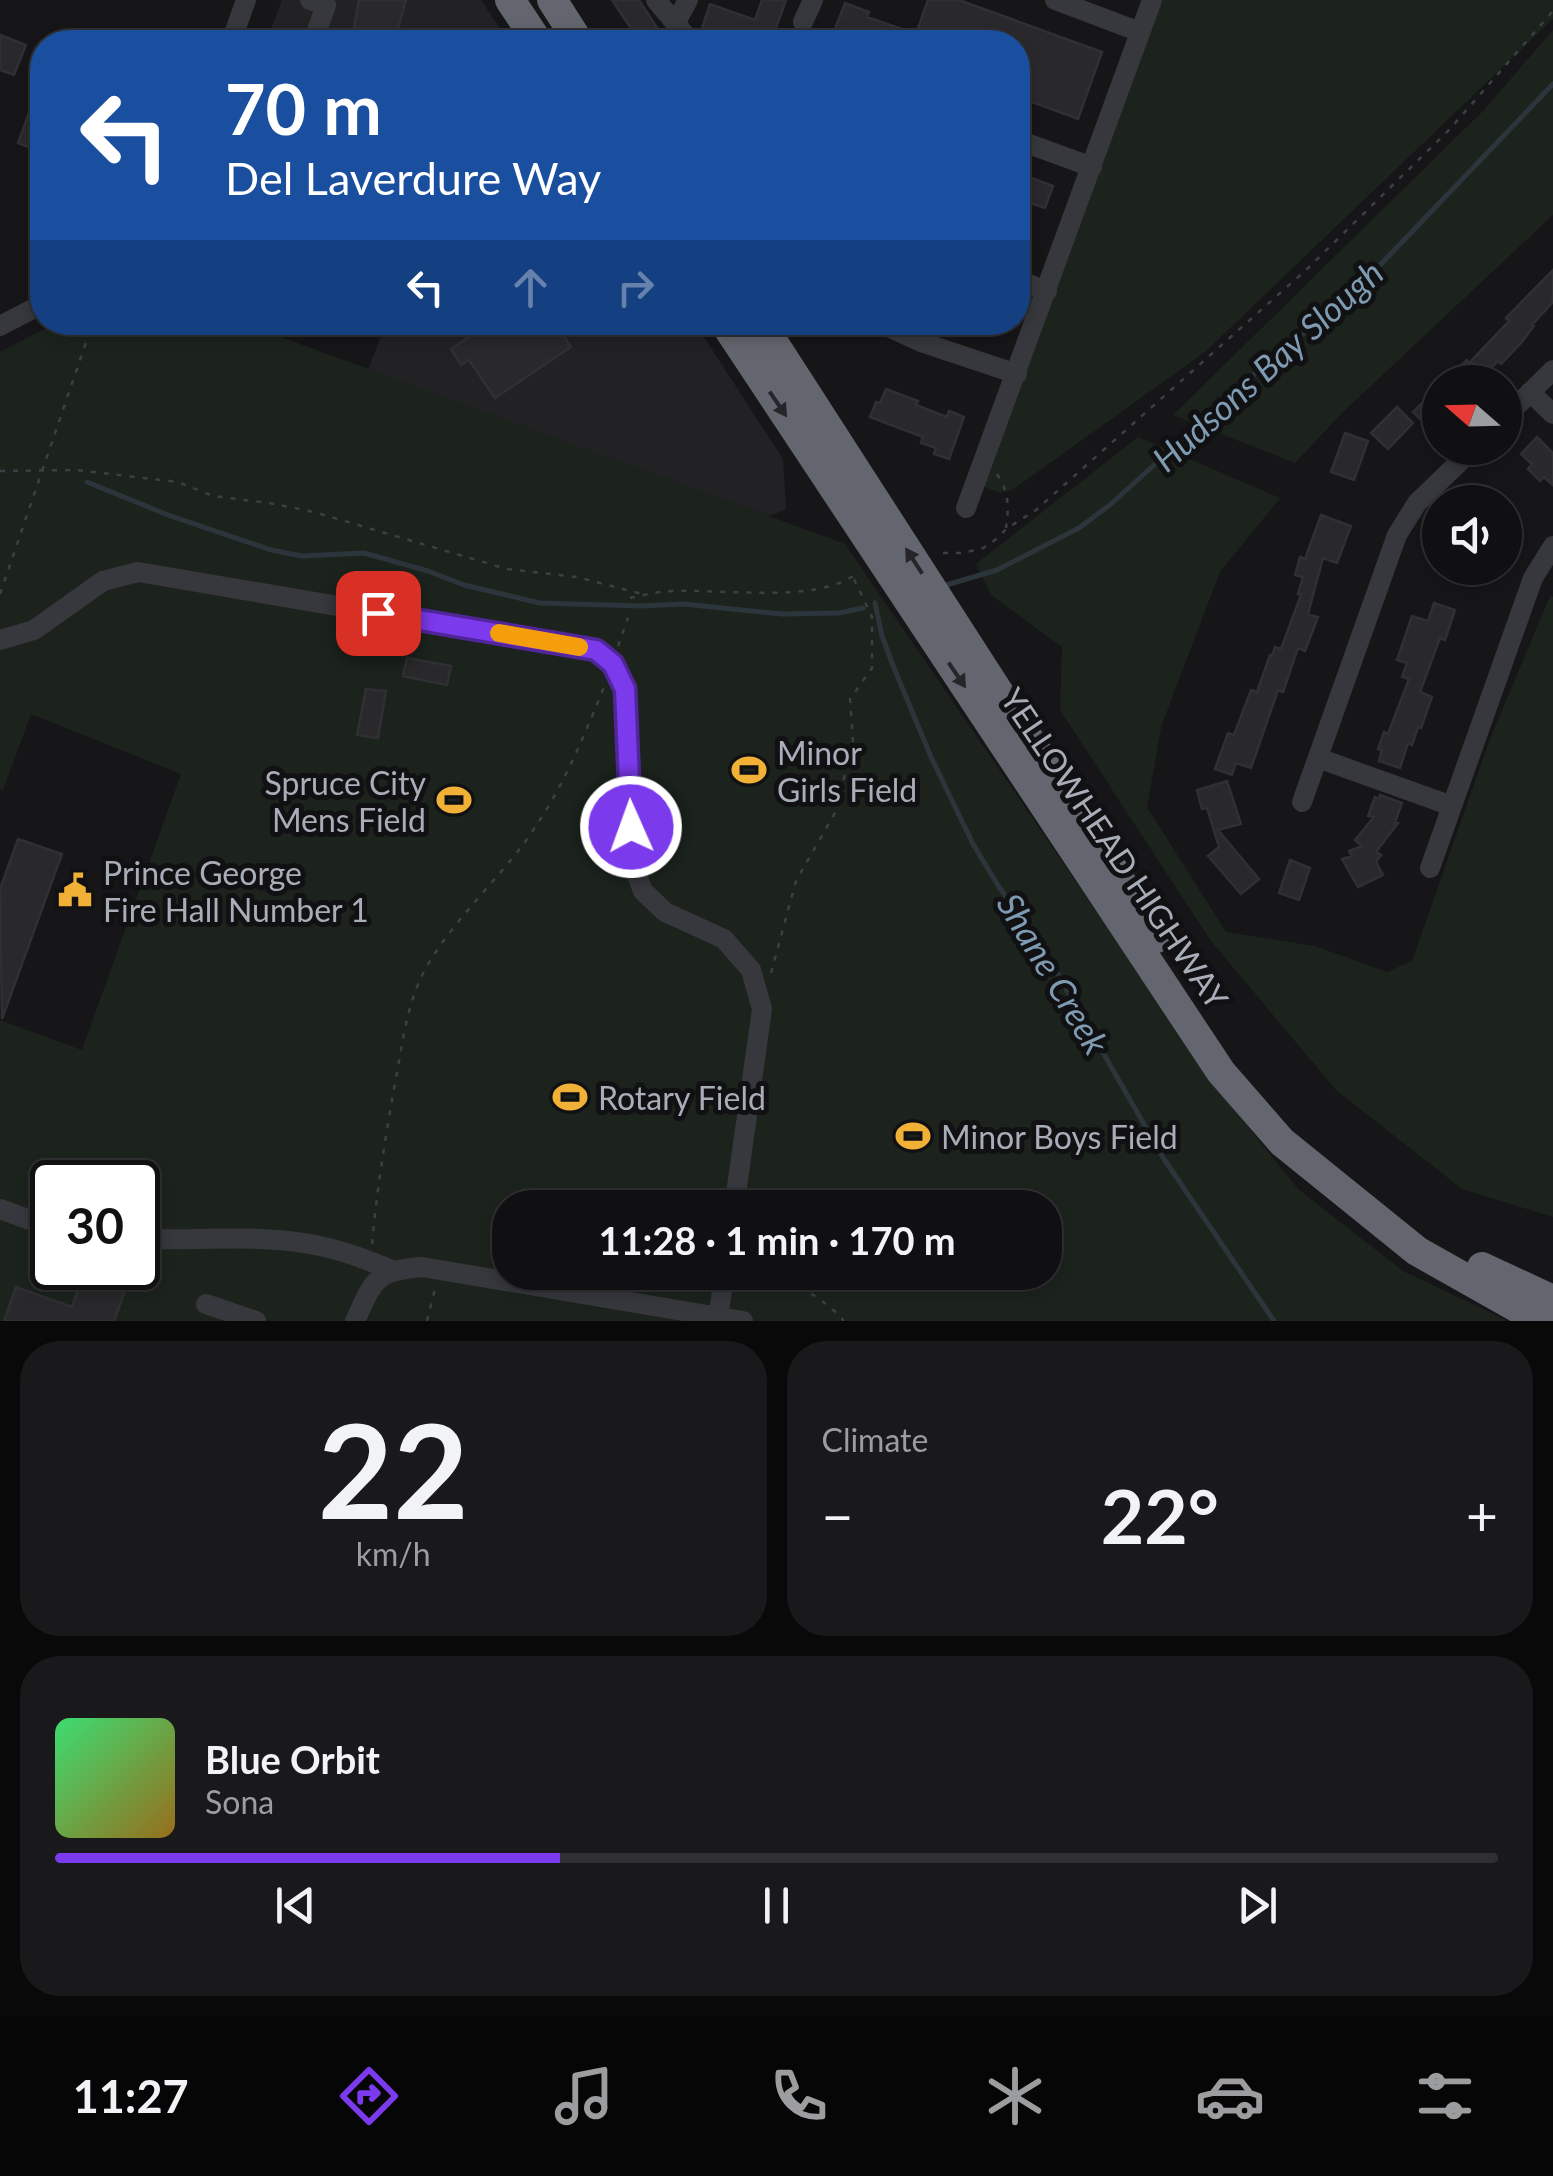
<!DOCTYPE html>
<meta charset="utf-8">
<style>
:root{--surface:#101012;--page:#19191b;--text:#f1f3f6;--muted:#9c9d9f;--line:#303032;--accent:#7c3aed}
body{margin:0;font-family:Lato,sans-serif;background:var(--page);color:var(--text);height:100vh;display:flex;flex-direction:column;font-size:38px;white-space:nowrap}
*{box-sizing:border-box;margin:0}
p{font-size:32px;color:var(--muted)}
.icon{flex:none;width:55px;height:55px;fill:none;stroke:currentColor;stroke-width:2;stroke-linecap:round;stroke-linejoin:round}
.map{position:relative;height:1321px;overflow:hidden}
.drawer{display:flex;flex-direction:column;gap:20px;padding:20px;background:#09090a;flex:1}
.drawer>*{flex:none}
.hud{position:absolute;left:30px;top:30px;width:1000px;height:305px;border-radius:40px;box-shadow:0 5px 15px #0003,0 0 0 2px var(--line);background:#1a4fa0;color:#fff;overflow:hidden}
.needle{width:65px;rotate:290deg}
.controls{position:absolute;left:1422px;top:365px;display:grid;gap:20px}
.controls a{display:grid;place-items:center;width:100px;height:100px;border-radius:50%;background:var(--surface);box-shadow:0 5px 15px #0003,0 0 0 2px var(--line);font-size:50px}
.speed{position:absolute;left:30px;top:1160px;display:flex;gap:20px;font-size:50px;font-weight:700;text-align:center}
.speed>*{display:grid;place-content:center;width:130px;height:130px;border-radius:50%;background:var(--surface);box-shadow:0 5px 15px #0003,0 0 0 2px var(--line);line-height:1}
.speed .limit{border:5px solid #111;border-radius:15px;background:#fff;color:#111}
.pin{position:absolute;display:grid;place-items:center;width:85px;height:85px;color:#fff;margin:-42px;border-radius:20px;box-shadow:0 5px 15px #0006}
.me{position:absolute;width:110px;margin:-55px;rotate:358deg;stroke-linejoin:round;filter:drop-shadow(0 0 8px #0008)}
.turn{display:flex;align-items:center;gap:35px;height:210px;padding:0 30px;font-size:45px}
.turn .icon{width:130px;height:130px;stroke-width:2.5}
.turn b{display:block;font-size:70px;line-height:85px}
.lanes{display:flex;align-items:center;height:95px;padding:0 30px;background:#0003;justify-content:center;gap:50px;direction:ltr}
.lanes .off{opacity:.35}
.big{font-size:75px;font-weight:700;line-height:1.1}
.drawer .tile{flex:1;display:flex;flex-direction:column;justify-content:center;gap:15px;min-width:0;padding:0 35px;border-radius:40px;background:var(--page)}
.drawer .dial{align-items:center;gap:0}
.dial b{font-size:130px;line-height:1}
.song{display:flex;align-items:center;gap:30px}
.cover{width:120px;height:120px;border-radius:15px;background:linear-gradient(135deg,hsl(140 70% 55%),hsl(40 70% 35%))}
.played{height:10px;border-radius:5px;background:linear-gradient(90deg,var(--accent) 35%,var(--line) 35%)}
.keys{display:flex;justify-content:space-around;direction:ltr}
.heat{display:flex;justify-content:space-between;align-items:center;font-size:55px;direction:ltr}
.drawer .tiles{flex:1;display:grid;gap:20px;grid-template-columns:1fr 1fr}
.tile:last-child{grid-column:span 2}
.trip{position:absolute;left:492px;top:1190px;width:570px;height:100px;border-radius:40px;background:var(--surface);box-shadow:0 5px 15px #0003,0 0 0 2px var(--line);font-weight:700;line-height:100px;text-align:center}
.menu{display:flex;height:160px;justify-content:space-around;align-items:center;background:#060607;color:var(--muted)}
.menu .icon{width:70px;height:70px}
.menu .active{color:var(--accent)}
.menu b{font-size:45px;color:var(--text)}
.map>svg:first-child{display:block}
</style>
<div class="map">
<svg width="1553" height="1321" viewBox="0 0 1553 1321">
<rect width="100%" height="100%" fill="#161618"/>
<path fill="#222225" d="M282 0H481L509 42H266Z
M386 323H695L783 459 786 509 769 516 368 370Z"/>
<path fill="#1c231d" fill-rule="evenodd" d="M1150 0H1553V19L1205 352 1012 490 1000 493 980 485Z
M1553 30V215L1342 413 1295 463 1173 415 1483 111Z
M56 323H243L845 544 1217 1088 1298 1189 1403 1271 1508 1321H0V1020L82 1050 181 774 31 714 3 790 0 789V352ZM52 1182H138V1268H52ZM510 1208H1045V1272H510Z
M1138 437 1280 498 1220 572 1162 724 1147 807 1226 932 1315 946 1387 972 1412 961 1490 739 1550 596 1553 597V1217L1462 1189 1336 1090 1211 941 1060 710 1062 647 991 595 976 564Z"/>
<g fill="none" stroke-linecap="round" stroke-linejoin="round">
<path stroke="#2c353c" stroke-width="5" d="M87 482 168 515 271 550 302 556 364 553 428 571 464 585 540 603 641 606 683 604 782 614 839 613 863 608
M943 586 997 570 1079 528 1111 504 1257 372 1362 284 1553 84
M875 603 882 636 894 668 931 757 973 844 999 887 1048 957 1164 1159 1274 1321"/>
</g>
<path fill="#29292c" stroke="#303034" stroke-width="2.5" d="M359 0H406L394 42H360L377 33 354 27Z
M612 0H639L666 42H640Z
M762 0H786L771 42H728L730 38 702 28 710 4 755 20Z
M928 0H959L1102 52 1078 119 1018 97V42H830L845 3 869 12 867 17 916 34Z
M0 35 26 45 14 75 0 70Z
M41 80 42 81V152L18 143Z
M1018 173 1053 186 1045 208 1018 199Z
M1553 270V302L1532 325 1534 326 1521 343 1501 364 1498 361 1477 382H1444L1467 360 1469 363 1509 321 1506 318Z
M490 322H554L571 347 495 398 469 360 461 365 451 349Z
M886 389 918 401 916 405 947 417 949 411 964 417 949 459 934 454 936 448 921 443 923 437 870 417 876 402 880 403Z
M1434 391 1440 398V425L1433 432 1413 412Z
M1397 407 1413 423 1388 449 1371 433Z
M1345 433 1368 441 1354 480 1331 472Z
M1537 437 1553 453V485L1544 477 1540 481 1528 469 1532 464 1521 454Z
M1321 515 1351 526 1337 563 1323 558 1308 614 1318 617 1305 651 1298 648 1283 692 1278 690 1251 768 1236 763 1232 775 1215 769 1228 733 1234 735 1251 690 1257 692 1270 655 1272 656 1275 647 1281 649 1301 595 1298 594 1303 577 1295 575 1300 557 1305 559Z
M1434 603 1455 610 1445 640 1440 638 1420 692 1432 697 1421 728 1418 727 1412 745 1408 743 1400 768 1379 761 1382 750 1378 749 1384 732 1388 734 1409 679 1402 677 1407 663 1397 660 1412 616 1428 621Z
M407 658 451 666 447 685 403 676Z
M366 689 386 691 378 738 357 735Z
M1227 781 1241 824 1218 830 1259 879 1241 894 1208 856 1219 847 1207 808 1202 809 1197 790Z
M1380 795 1402 803 1395 822 1398 823 1376 852 1381 855 1376 862 1383 875 1358 887 1342 859 1352 856 1349 851 1362 846 1355 840 1374 817 1368 816 1375 797 1379 799Z
M18 839 62 854 2 1019 0 889Z
M1290 860 1310 868 1299 900 1279 893Z
M86 1268H104L130 1277 114 1321H4L16 1287 72 1307Z"/>
<g fill="none" stroke-linecap="round" stroke-linejoin="round">
<path stroke="#3d3f44" stroke-width="2.5" stroke-dasharray="5 8" stroke-linecap="butt" d="M0 471 76 470 178 482 213 496 269 503 314 512 507 569 577 577 646 595
M997 474C1009 492 1009 507 1006 528
M943 553H963L983 548 998 538 1006 529 1036 510 1306 270 1449 130 1553 11
M0 594 93 322
M630 598C640 596 650 593 661 592 716 586 814 607 859 572
M618 646 628 618
M771 973 796 881 836 811 853 741 850 699 872 668V617L853 577
M372 1244C377 1188 386 1133 396 1078 402 1046 406 1012 419 982 440 934 493 885 525 842 562 790 580 746 604 687
M764 1272C793 1283 824 1297 844 1321
M427 1321 435 1289"/>
<path stroke="#37383d" stroke-width="20" d="M310 0 326 5 313 42
M656 0 691 42
M1055 0 1140 32
M803 22 813 0
M675 24 688 0
M231 42 246 0
M1018 140 1092 167
M1018 280 1047 291
M877 322 921 342 1017 374
M0 326 42 304
M1530 392 1553 414
M1505 417 1553 370
M966 508 1152 0
M0 640 34 630 103 581 138 572 596 650 613 663 625 689 632 862 643 891 665 912 724 939 751 970 762 1009 734 1208
M1318 758 1452 806
M1302 802 1397 535 1417 503 1474 448
M1430 868 1533 578 1553 546
M0 1209 52 1228
M138 1239C195 1241 254 1234 310 1244 339 1249 365 1259 392 1270
M206 1304 256 1321
M718 1317 725 1272
M355 1321C374 1280 374 1271 422 1267L743 1321"/>
<path stroke="#63666e" stroke-width="30" d="M510 0 538 42
M552 0 579 42
M724 322 1221 1072 1282 1142 1417 1251 1541 1321
M760 322 1157 938
M1482 1267 1553 1300"/>
</g>
<defs><path id="oneway-solid" d="M-6-.8H1V-3.2L6.5 0L1 3.2V.8H-6Z" transform="scale(2.5)"/></defs>
<g fill="#26262a">
<use href="#oneway-solid" transform="translate(778 404) rotate(56)"/>
<use href="#oneway-solid" transform="translate(914 561) rotate(-123)"/>
<use href="#oneway-solid" transform="translate(957 675) rotate(56)"/>
</g>
<g fill="none" stroke-linecap="round" stroke-linejoin="round">
<g stroke="#51269a" stroke-width="25">
<path id="route" d="M378 613 596 650 613 664 625 689 631 827"/>
</g>
<use href="#route" stroke="#7c3aed" stroke-width="18"/>
<path stroke="#f59e0b" stroke-width="18" d="M499 633 579 647"/>
</g>
<defs>
<g id="stadium-bare" transform="scale(2.7)"><path d="M0-5a6.5 5 0 1 0 0 10a6.5 5 0 1 0 0-10ZM-3.5-1.8h7v3.6h-7Z" fill="#f0b136" stroke="#111113" stroke-width="2.5" paint-order="stroke"/></g>
<g id="civic-bare" transform="scale(2.7)"><path d="M-.6-6.5H3V-4.5H.6V-3L4-1V1h2V6H-6V1h2V-1L-.6-3ZM-1.2 2.5V6h2.4V2.5Z" fill="#f0b136" stroke="#111113" stroke-width="2.5" paint-order="stroke"/></g>
</defs>
<g fill-rule="evenodd">
<use href="#stadium-bare" x="749" y="770"/>
<use href="#stadium-bare" x="454" y="800"/>
<use href="#civic-bare" x="75" y="890"/>
<use href="#stadium-bare" x="570" y="1097"/>
<use href="#stadium-bare" x="913" y="1136"/>
</g>
<g text-anchor="middle" dominant-baseline="central" stroke-width="10" stroke-linejoin="round" paint-order="stroke">
<g font-size="32" fill="#a8adb8" stroke="#111113" text-anchor="start">
<text x="777" y="752">Minor<tspan x="777" dy="37">Girls Field</tspan></text>
<text x="426" y="782" text-anchor="end">Spruce City<tspan x="426" dy="37">Mens Field</tspan></text>
<text x="103" y="872">Prince George<tspan x="103" dy="37">Fire Hall Number 1</tspan></text>
<text x="598" y="1097">Rotary Field</text>
<text x="941" y="1136">Minor Boys Field</text>
</g>
<g font-size="32" fill="#a8adb8" stroke="#111113">
<text transform="translate(1115 848) rotate(56)">YELLOWHEAD HIGHWAY</text>
</g>
<g font-size="35" font-style="italic" fill="#7f9bb2" stroke="#111113">
<text transform="translate(1267 365) rotate(-42)">Hudsons Bay Slough</text>
<text transform="translate(1054 973) rotate(59)">Shane Creek</text>
</g>
</g>
</svg>
<div class="controls">
<a><svg class="needle" viewBox="-14 -14 28 28"><path d="M0-13l5 13h-10z" fill="#e53935"/><path d="M0 13l5-13h-10z" fill="#9c9d9f"/></svg></a>
<a><svg class="icon" aria-label="sound" viewBox="0 0 24 24"><path d="M4 9h4l5-4v14l-5-4H4zM17 9q2 3 0 6"/></svg></a>
</div>
<div class="speed"><div class="limit">30</div></div>
<div class="pin" style="left:378px;top:613px;background:#d93025"><svg class="icon" aria-label="arrive" viewBox="0 0 24 24"><path d="M6 21V4h12l-3 4 3 4H6"/></svg></div>
<svg class="me" style="left:631px;top:827px" viewBox="-20 -20 40 40"><circle r="17" fill="#7c3aed" stroke="#fff" stroke-width="3"/><path d="M0-11L8 9 0 5-8 9z" fill="#fff"/></svg>
<div class="trip">11:28 · 1 min · 170 m</div>
<div class="hud">
<div class="turn"><svg class="icon" aria-label="left" viewBox="0 0 24 24"><path d="M17 20v-9H6M10 6l-5 5 5 5"/></svg><div><b>70 m</b>Del Laverdure Way</div></div>
<div class="lanes"><svg class="icon" aria-label="left" viewBox="0 0 24 24"><path d="M17 20v-9H6M10 6l-5 5 5 5"/></svg><svg class="icon off" aria-label="ahead" viewBox="0 0 24 24"><path d="M12 20V5M6 11l6-6 6 6"/></svg><svg class="icon off" aria-label="right" viewBox="0 0 24 24"><path d="M7 20v-9h11M14 6l5 5-5 5"/></svg></div>
</div>
</div>
<section class="drawer">
<div class="tiles">
<div class="tile dial"><b>22</b><p>km/h</p></div>
<div class="tile"><p>Climate</p>
<div class="heat"><a>−</a><b class="big">22°</b><a>+</a></div>
</div>
<div class="tile">
<div class="song"><i class="cover"></i><div><b>Blue Orbit</b><p>Sona</p></div></div>
<div class="played"></div>
<div class="keys"><svg class="icon" aria-label="previous" viewBox="0 0 24 24"><path d="M18 5L8 12l10 7zM5 5v14"/></svg><svg class="icon" aria-label="pause" viewBox="0 0 24 24"><path d="M8 5v14M16 5v14"/></svg><svg class="icon" aria-label="next" viewBox="0 0 24 24"><path d="M6 5l10 7-10 7zM19 5v14"/></svg></div>
</div>
</div>
</section>
<nav class="menu">
<b>11:27</b>
<svg class="icon active" aria-label="directions" viewBox="0 0 24 24"><path d="M12 3l9 9-9 9-9-9zM9 14v-3h6M13 9l2 2-2 2"/></svg>
<svg class="icon" aria-label="music" viewBox="0 0 24 24"><path d="M9 18V5l10-2v13"/><circle cx="6" cy="18" r="3"/><circle cx="16" cy="16" r="3"/></svg>
<svg class="icon" aria-label="phone" viewBox="0 0 24 24"><path d="M5 4h4l2 5-3 2q2 4 5 5l2-3 5 2v4C11 20 4 13 5 4z"/></svg>
<svg class="icon" aria-label="climate" viewBox="0 0 24 24"><path d="M12 3v18M4 7l16 10M4 17L20 7"/></svg>
<svg class="icon" aria-label="car" viewBox="0 0 24 24"><path d="M5 17H2v-5l4-1 3-4h7l3 4 3 1v5h-3M9 17h6M6 11h13"/><circle cx="7" cy="17" r="2"/><circle cx="17" cy="17" r="2"/></svg>
<svg class="icon" aria-label="filters" viewBox="0 0 24 24"><path d="M4 7h16M4 17h16"/><circle cx="9" cy="7" r="2"/><circle cx="15" cy="17" r="2"/></svg>
</nav>
